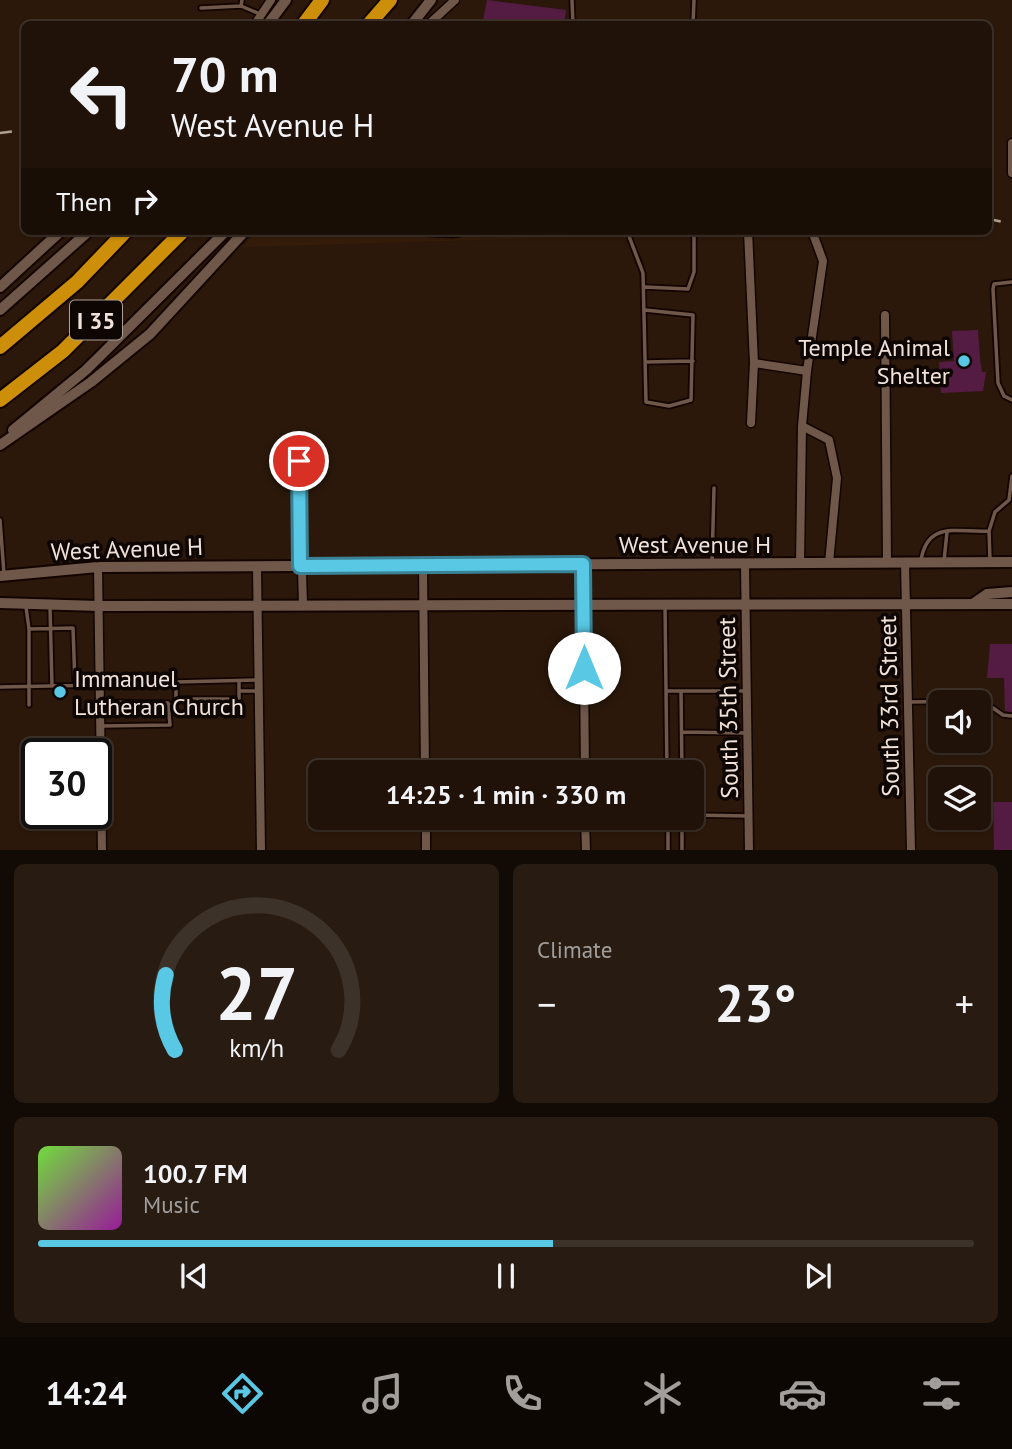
<!DOCTYPE html>
<meta charset="utf-8">
<style>
:root{--surface:#201208;--page:#281b12;--text:#f1f3f6;--muted:#a29e9c;--line:#3d3229;--accent:#59c8e5}
body{margin:0;font-family:"PT Sans",sans-serif;background:var(--page);color:var(--text);height:100vh;display:flex;flex-direction:column;font-size:26px;white-space:nowrap}
*{box-sizing:border-box;margin:0}
p{font-size:23px;color:var(--muted)}
.icon{flex:none;width:38px;height:38px;fill:none;stroke:currentColor;stroke-width:2;stroke-linecap:round;stroke-linejoin:round}
.map{position:relative;height:850px;overflow:hidden}
.drawer{display:flex;flex-direction:column;gap:14px;padding:14px;background:#120a04;flex:1}
.drawer>*{flex:none}
.guide{position:absolute;left:21px;top:21px;width:971px;height:214px;border-radius:10px;box-shadow:0 2px 5px #0004,0 0 0 2px var(--line);background:#201208;color:var(--text);overflow:hidden}
.tools{position:absolute;left:928px;top:690px;display:grid;gap:14px}
.tools a{display:grid;place-items:center;width:63px;height:63px;border-radius:10px;background:var(--surface);box-shadow:0 2px 5px #0004,0 0 0 2px var(--line);font-size:35px}
.speed{position:absolute;left:21px;top:738px;display:flex;gap:14px;font-size:35px;font-weight:700;text-align:center}
.speed>*{display:grid;place-content:center;width:91px;height:91px;border-radius:50%;background:var(--surface);box-shadow:0 2px 5px #0004,0 0 0 2px var(--line);line-height:1}
.speed .limit{border:4px solid #111;border-radius:10px;background:#fff;color:#111}
.pin{position:absolute;display:grid;place-items:center;width:60px;height:60px;color:#fff;margin:-30px;border:4px solid #fff;border-radius:50%;box-shadow:0 2px 7px #0007}
.me{position:absolute;width:77px;margin:-38px;rotate:0deg;stroke-linejoin:round;filter:drop-shadow(0 0 5px #0008)}
.turn{display:flex;align-items:center;gap:24px;height:147px;padding:0 35px;font-size:32px}
.turn .icon{width:91px;height:91px;stroke-width:2.5}
.turn b{display:block;font-size:49px;line-height:60px}
.then{display:flex;align-items:center;height:66px;padding:0 35px;background:#0003;gap:14px;font-size:26px}
.big{font-size:52px;font-weight:600;line-height:1.1}
.drawer .widget{flex:1;display:flex;flex-direction:column;justify-content:center;gap:10px;min-width:0;padding:0 24px;border-radius:10px;background:var(--page)}
.drawer .dial{align-items:center;gap:0}
.dial svg{height:182px;overflow:visible;fill:none;stroke:var(--line);stroke-width:7;stroke-linecap:round;text-anchor:middle}
.dial text{fill:var(--text);stroke:none}
.song{display:flex;align-items:center;gap:21px}
.cover{width:84px;height:84px;border-radius:10px;background:linear-gradient(135deg,hsl(100 70% 55%),hsl(300 70% 35%))}
.played{height:7px;border-radius:4px;background:linear-gradient(90deg,var(--accent) 55%,var(--line) 55%)}
.keys{display:flex;justify-content:space-around;direction:ltr}
.heat{display:flex;justify-content:space-between;align-items:center;font-size:38px;direction:ltr}
.drawer .tiles{flex:1;display:grid;gap:14px;grid-template-columns:1fr 1fr}
.widget:last-child{grid-column:span 2}
.trip{position:absolute;left:308px;top:760px;width:396px;height:70px;border-radius:10px;background:var(--surface);box-shadow:0 2px 5px #0004,0 0 0 2px var(--line);font-weight:600;line-height:70px;text-align:center}
.menu{display:flex;height:112px;justify-content:space-around;align-items:center;background:#0d0703;color:var(--muted)}
.menu .icon{width:49px;height:49px}
.menu .selected{color:var(--accent)}
.menu b{font-size:32px;color:var(--text)}
.map>svg:first-child{display:block}
</style>
<div class="map">
<svg width="1012" height="851" viewBox="0 0 1012 851">
<rect width="100%" height="100%" fill="#2b180a"/>
<path fill="#351c0a" d="M256 231H611V236L243 247Z"/>
<path fill="#541c43" d="M487 0 566 10 564 24H507L483 21Z
M978 330 980 359 982 372H986L983 391 941 393 939 362 954 361 952 331Z
M990 644H1012V712L1005 711 1004 678H987Z
M993 802H1012V851H994Z"/>
<g fill="none" stroke-linecap="round" stroke-linejoin="round">
<g stroke="#130400" stroke-width="7">
<path id="lane" d="M242 0 241 6 260 14
M572 0 573 24
M201 8 241 6
M693 24 694 0
M379 231 453 235 476 231
M627 231 643 273 646 402 669 406 691 400 693 315 645 310
M1012 282 994 284 993 289 998 383 1004 396 1012 400
M645 287 688 289 694 272V231
M646 362 693 361
M0 520 4 574
M989 531 995 512 1009 500 1012 476
M921 560C928 520 958 533 989 531L990 560
M944 561 947 532
M712 563 714 488
M665 605 667 772
M26 607 29 629 73 628 75 685
M50 607 52 686
M29 629V705
M0 687 99 685
M239 691H258
M666 691H681
M176 699H239V681
M100 702 168 703 170 725 101 726
M909 702 983 701 1003 715 1012 716
M168 706 176 703V682L257 680
M682 732 746 733
M682 772 681 691H745
M691 815 749 816
M668 817V851
M682 851V817"/>
</g>
<g stroke="#130400" stroke-width="11">
<path id="street" d="M255 24 271 0
M429 24 455 0
M1012 143V173
M748 231 754 363 751 423
M885 315 887 562
M754 363 807 371 802 426 829 440 837 478 829 563
M807 371 823 261 812 231
M298 438 303 604
M905 562 911 851
M583 564 585 772
M800 564 802 426
M423 565 425 772
M745 565 749 851
M98 567 102 851
M257 568 261 851
M426 817V851
M585 817 586 851"/>
</g>
<g stroke="#130400" stroke-width="14">
<path id="secondary" d="M268 24 286 0
M412 24 431 0
M0 287 61 231
M0 310 89 231
M13 430 86 370 226 231
M0 445 91 382 150 334 245 231
M0 576 98 567 1012 562
M0 603 99 606 1012 604
M974 603 987 594 1012 592"/>
</g>
<g stroke="#130400" stroke-width="18">
<path id="highway" d="M304 24 322 0
M369 24 390 0
M0 347 77 282 126 231
M0 400 63 351 183 231"/>
</g>
<use href="#lane" stroke="#6f5849" stroke-width="3.5"/>
<use href="#street" stroke="#6f5849" stroke-width="8"/>
<use href="#secondary" stroke="#6f5849" stroke-width="10"/>
<use href="#highway" stroke="#cd8f09" stroke-width="14"/>
<path stroke="#afa095" stroke-width="2.5" stroke-dasharray="12 12" stroke-linecap="butt" d="M0 133 24 130
M989 219 1012 224"/>
</g>
<g fill="none" stroke-linecap="round" stroke-linejoin="round">
<g stroke="#3a8295" stroke-width="18">
<path id="route" d="M299 461 300 566 583 564 584 668"/>
</g>
<use href="#route" stroke="#59c8e5" stroke-width="12"/>
</g>
<g fill="#59c8e5" stroke="#0e0603" stroke-width="2.5">
<circle cx="964" cy="361" r="7"/>
<circle cx="60" cy="692" r="7"/>
</g>
<g text-anchor="middle" dominant-baseline="central" stroke-width="7" stroke-linejoin="round" paint-order="stroke">
<rect fill="#0e0603" stroke="#aca099" stroke-width="2" x="70" y="300.5" width="52" height="39" rx="5"/>
<g font-size="23" font-weight="bold" fill="#f0e2d9">
<text x="96" y="320">I 35</text>
</g>
<g font-size="24" fill="#f0e2d9" stroke="#0e0603" text-anchor="end">
<text x="950" y="347">Temple Animal<tspan x="950" dy="28">Shelter</tspan></text>
<text x="74" y="678" text-anchor="start">Immanuel<tspan x="74" dy="28">Lutheran Church</tspan></text>
</g>
<g font-size="24" fill="#f0e2d9" stroke="#0e0603">
<text x="695" y="544">West Avenue H</text>
<text transform="translate(127 549) rotate(-2)">West Avenue H</text>
<text transform="translate(889 706) rotate(-91)">South 33rd Street</text>
<text transform="translate(728 708) rotate(-91)">South 35th Street</text>
</g>
</g>
</svg>
<div class="tools">
<a><svg class="icon" aria-label="sound" viewBox="0 0 24 24"><path d="M4 9h4l5-4v14l-5-4H4zM17 9q2 3 0 6"/></svg></a>
<a><svg class="icon" aria-label="layers" viewBox="0 0 24 24"><path d="M12 4l9 5-9 5-9-5zM3 14l9 5 9-5"/></svg></a>
</div>
<div class="speed"><div class="limit">30</div></div>
<div class="pin" style="left:299px;top:461px;background:#d93025"><svg class="icon" aria-label="arrive" viewBox="0 0 24 24"><path d="M6 21V4h12l-3 4 3 4H6"/></svg></div>
<svg class="me" style="left:584px;top:668px" viewBox="-20 -20 40 40"><circle r="19" fill="#fff"/><path d="M0-13L10 11 0 6-10 11z" fill="#59c8e5"/></svg>
<div class="trip">14:25 · 1 min · 330 m</div>
<div class="guide">
<div class="turn"><svg class="icon" aria-label="left" viewBox="0 0 24 24"><path d="M17 20v-9H6M10 6l-5 5 5 5"/></svg><div><b>70 m</b>West Avenue H</div></div>
<div class="then">Then<svg class="icon" aria-label="right" viewBox="0 0 24 24"><path d="M7 20v-9h11M14 6l5 5-5 5"/></svg></div>
</div>
</div>
<section class="drawer">
<div class="tiles">
<div class="widget dial"><svg viewBox="0 0 100 80">
<path d="M14 69A42 42 0 1 1 86 69"/>
<path d="M14 69A42 42 0 0 1 10 36" stroke="#59c8e5"/>
<text x="50" y="56" font-size="32" font-weight="700">27</text>
<text x="50" y="72" font-size="11">km/h</text>
</svg></div>
<div class="widget"><p>Climate</p>
<div class="heat"><a>−</a><b class="big">23°</b><a>+</a></div>
</div>
<div class="widget">
<div class="song"><i class="cover"></i><div><b>100.7 FM</b><p>Music</p></div></div>
<div class="played"></div>
<div class="keys"><svg class="icon" aria-label="previous" viewBox="0 0 24 24"><path d="M18 5L8 12l10 7zM5 5v14"/></svg><svg class="icon" aria-label="pause" viewBox="0 0 24 24"><path d="M8 5v14M16 5v14"/></svg><svg class="icon" aria-label="next" viewBox="0 0 24 24"><path d="M6 5l10 7-10 7zM19 5v14"/></svg></div>
</div>
</div>
</section>
<nav class="menu">
<b>14:24</b>
<svg class="icon selected" aria-label="directions" viewBox="0 0 24 24"><path d="M12 3l9 9-9 9-9-9zM9 14v-3h6M13 9l2 2-2 2"/></svg>
<svg class="icon" aria-label="music" viewBox="0 0 24 24"><path d="M9 18V5l10-2v13"/><circle cx="6" cy="18" r="3"/><circle cx="16" cy="16" r="3"/></svg>
<svg class="icon" aria-label="phone" viewBox="0 0 24 24"><path d="M5 4h4l2 5-3 2q2 4 5 5l2-3 5 2v4C11 20 4 13 5 4z"/></svg>
<svg class="icon" aria-label="climate" viewBox="0 0 24 24"><path d="M12 3v18M4 7l16 10M4 17L20 7"/></svg>
<svg class="icon" aria-label="car" viewBox="0 0 24 24"><path d="M5 17H2v-5l4-1 3-4h7l3 4 3 1v5h-3M9 17h6M6 11h13"/><circle cx="7" cy="17" r="2"/><circle cx="17" cy="17" r="2"/></svg>
<svg class="icon" aria-label="filters" viewBox="0 0 24 24"><path d="M4 7h16M4 17h16"/><circle cx="9" cy="7" r="2"/><circle cx="15" cy="17" r="2"/></svg>
</nav>
